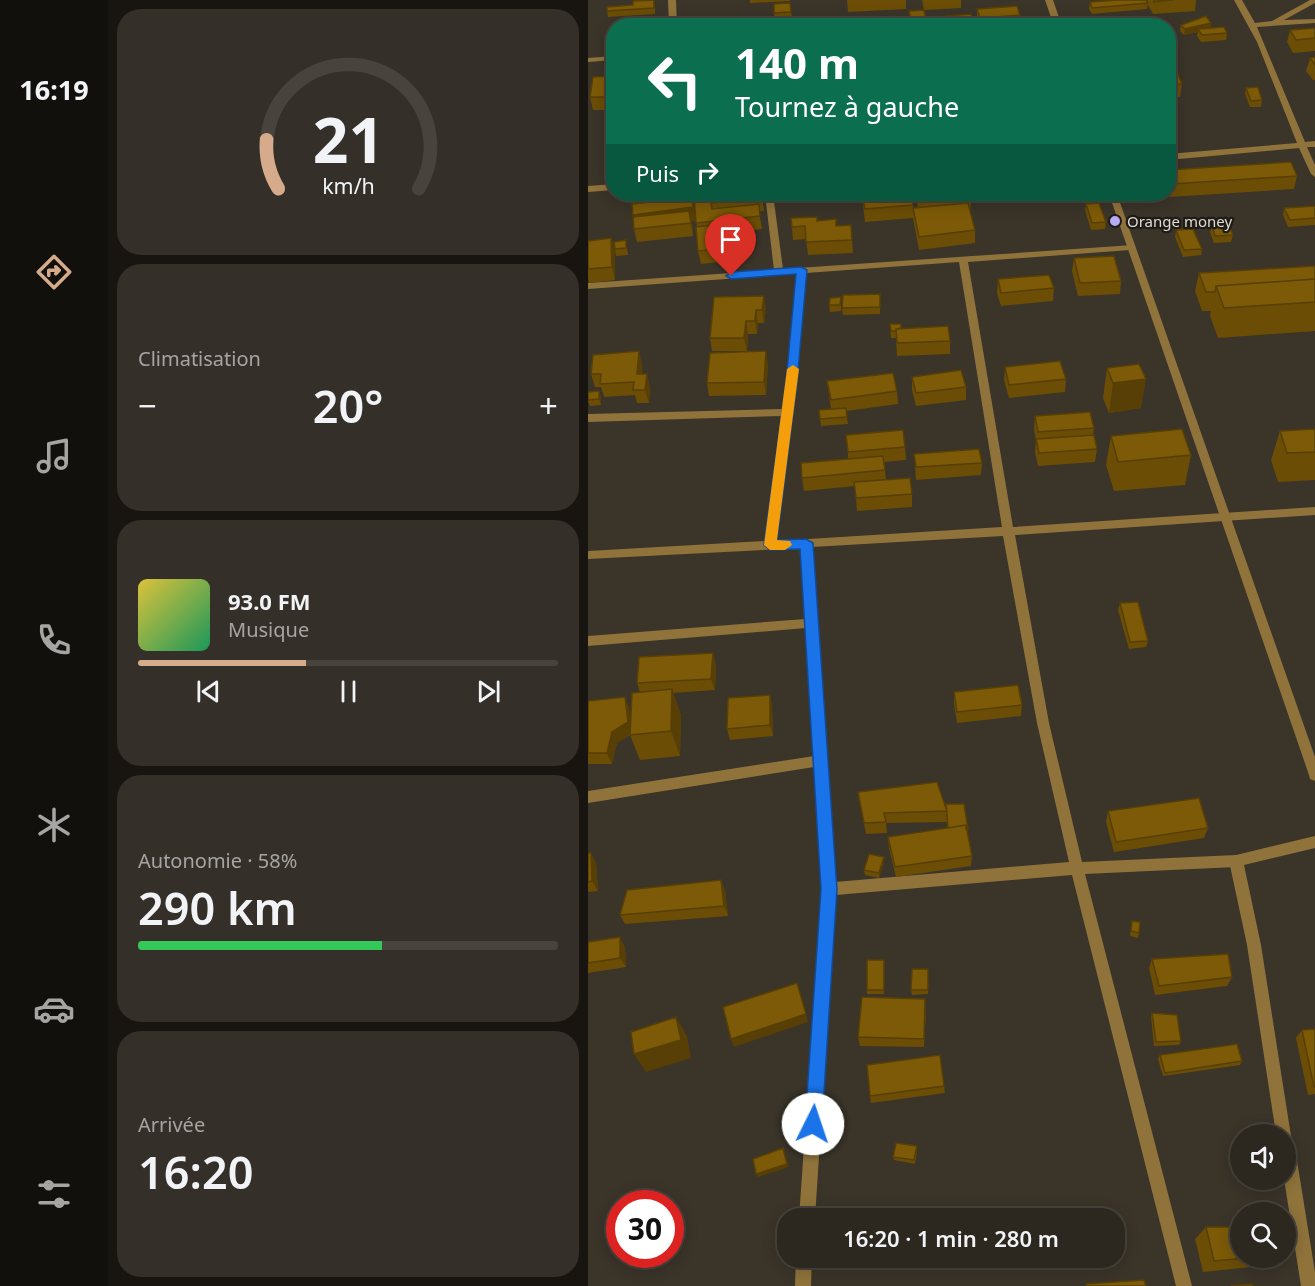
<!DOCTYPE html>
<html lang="fr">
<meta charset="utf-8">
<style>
:root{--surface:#2c271f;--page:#342f28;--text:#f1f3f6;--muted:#a6a5a4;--line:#48443d;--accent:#d6ab8b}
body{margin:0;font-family:"Noto Sans",sans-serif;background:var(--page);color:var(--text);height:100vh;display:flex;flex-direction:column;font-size:22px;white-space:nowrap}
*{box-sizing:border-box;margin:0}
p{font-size:20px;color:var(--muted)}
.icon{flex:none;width:33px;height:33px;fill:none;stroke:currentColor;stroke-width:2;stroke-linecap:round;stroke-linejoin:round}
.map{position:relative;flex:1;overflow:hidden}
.panel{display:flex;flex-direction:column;gap:9px;padding:9px;background:#181511;width:480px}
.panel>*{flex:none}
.hud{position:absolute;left:18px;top:18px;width:570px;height:183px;border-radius:24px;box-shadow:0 3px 15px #0003,0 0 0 2px var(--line);background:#0b6e4f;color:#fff;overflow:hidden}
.tools{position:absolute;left:642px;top:1124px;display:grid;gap:12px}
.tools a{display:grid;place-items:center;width:66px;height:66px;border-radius:50%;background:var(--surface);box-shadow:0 3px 15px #0003,0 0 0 2px var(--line);font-size:30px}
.speed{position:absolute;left:18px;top:1190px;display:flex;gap:12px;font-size:30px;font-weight:700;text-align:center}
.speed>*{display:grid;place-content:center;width:78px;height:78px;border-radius:50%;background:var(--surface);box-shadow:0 3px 15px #0003,0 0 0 2px var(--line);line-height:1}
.speed .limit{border:9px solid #d22;background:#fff;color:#111}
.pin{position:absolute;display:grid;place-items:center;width:51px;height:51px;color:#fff;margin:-62px -26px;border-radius:50% 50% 50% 0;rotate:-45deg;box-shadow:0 0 6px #0007}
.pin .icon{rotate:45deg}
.me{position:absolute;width:66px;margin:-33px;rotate:4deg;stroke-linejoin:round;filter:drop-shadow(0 0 4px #0008)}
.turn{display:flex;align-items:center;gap:21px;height:126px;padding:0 30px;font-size:27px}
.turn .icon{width:78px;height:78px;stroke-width:2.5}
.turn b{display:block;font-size:42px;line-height:51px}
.then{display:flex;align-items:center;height:57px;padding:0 30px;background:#0003;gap:12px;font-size:22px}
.big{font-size:45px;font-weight:600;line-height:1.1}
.panel .widget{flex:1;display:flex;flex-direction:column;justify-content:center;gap:9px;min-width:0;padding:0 21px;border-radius:24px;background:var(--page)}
.panel .dial{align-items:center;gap:0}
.dial svg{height:156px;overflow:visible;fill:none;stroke:var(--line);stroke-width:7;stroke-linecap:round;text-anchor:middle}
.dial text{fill:var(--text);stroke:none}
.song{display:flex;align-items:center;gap:18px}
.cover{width:72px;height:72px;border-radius:9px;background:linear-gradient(135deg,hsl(50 70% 55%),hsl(150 70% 35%))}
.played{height:6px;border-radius:3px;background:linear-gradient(90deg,var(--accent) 40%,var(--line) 40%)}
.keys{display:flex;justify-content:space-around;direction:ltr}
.heat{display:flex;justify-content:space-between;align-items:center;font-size:33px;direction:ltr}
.charge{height:9px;border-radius:4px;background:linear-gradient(90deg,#34c759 58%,var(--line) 0)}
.trip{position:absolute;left:189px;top:1208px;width:348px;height:60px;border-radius:24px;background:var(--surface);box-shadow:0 3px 15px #0003,0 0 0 2px var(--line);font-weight:600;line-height:60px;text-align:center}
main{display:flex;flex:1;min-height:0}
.tabs{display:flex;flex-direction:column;width:108px;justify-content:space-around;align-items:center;background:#12100c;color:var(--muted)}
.tabs .icon{width:42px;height:42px}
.tabs .active{color:var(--accent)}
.tabs b{font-size:27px;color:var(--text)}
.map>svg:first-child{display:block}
</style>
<main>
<nav class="tabs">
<b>16:19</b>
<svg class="icon active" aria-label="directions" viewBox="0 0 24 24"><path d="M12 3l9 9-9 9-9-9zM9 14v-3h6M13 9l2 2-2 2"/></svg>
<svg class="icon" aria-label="music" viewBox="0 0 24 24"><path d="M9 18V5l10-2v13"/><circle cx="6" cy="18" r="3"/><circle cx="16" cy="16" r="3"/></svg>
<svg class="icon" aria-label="phone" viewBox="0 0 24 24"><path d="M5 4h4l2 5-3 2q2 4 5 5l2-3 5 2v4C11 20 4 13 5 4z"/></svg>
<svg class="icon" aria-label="climate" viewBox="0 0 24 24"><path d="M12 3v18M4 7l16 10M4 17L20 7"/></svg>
<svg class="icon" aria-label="car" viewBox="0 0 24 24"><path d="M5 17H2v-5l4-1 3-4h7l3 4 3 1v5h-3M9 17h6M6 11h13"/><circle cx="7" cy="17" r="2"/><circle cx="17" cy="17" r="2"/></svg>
<svg class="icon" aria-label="filters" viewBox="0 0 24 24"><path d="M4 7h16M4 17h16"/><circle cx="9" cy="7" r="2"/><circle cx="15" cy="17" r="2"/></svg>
</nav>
<section class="panel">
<div class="widget dial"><svg viewBox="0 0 100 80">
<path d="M14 69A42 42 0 1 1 86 69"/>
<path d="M14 69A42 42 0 0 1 8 44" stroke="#d6ab8b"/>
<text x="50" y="56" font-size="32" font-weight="700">21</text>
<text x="50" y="72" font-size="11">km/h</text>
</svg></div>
<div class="widget"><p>Climatisation</p>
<div class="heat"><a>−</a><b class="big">20°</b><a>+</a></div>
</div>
<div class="widget">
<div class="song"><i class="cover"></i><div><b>93.0 FM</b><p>Musique</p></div></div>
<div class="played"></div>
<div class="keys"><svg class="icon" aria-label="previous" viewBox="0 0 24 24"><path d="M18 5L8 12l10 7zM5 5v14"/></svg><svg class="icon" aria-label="pause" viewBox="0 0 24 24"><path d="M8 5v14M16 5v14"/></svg><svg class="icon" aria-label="next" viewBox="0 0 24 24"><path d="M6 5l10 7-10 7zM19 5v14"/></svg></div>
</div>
<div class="widget"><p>Autonomie · 58%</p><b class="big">290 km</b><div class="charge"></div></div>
<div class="widget"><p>Arrivée</p><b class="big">16:20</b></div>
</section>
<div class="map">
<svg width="727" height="1286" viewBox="0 0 727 1286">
<rect width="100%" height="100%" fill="#3a3429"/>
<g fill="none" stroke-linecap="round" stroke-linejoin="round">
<path fill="#8f733b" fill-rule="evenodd" d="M80 0H88L89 26H81Z
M646 0H654L667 23 684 21 722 0H727V3L696 20 727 19V23L669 27 717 142 727 141V147H719L727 165V177L723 174 711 148 580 160V154L709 143 669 42Z
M26 56V60L0 62V58Z
M26 184V190L0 192V186Z
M177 194H185L195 269 545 245V249L542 250 380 262 425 527 727 507V515L427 535 461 723 494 862 648 855 653 857 655 861 653 865 648 867 497 874 604 1286H588L484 875 248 895 227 1218H211L234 889 226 767 0 803V791L226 756 218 628 0 646V636L217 619 213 548 0 559V551L177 541 194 416 0 422V414L195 409 209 274 0 289V283L186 270ZM371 262 414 527 188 541 209 382 218 273ZM415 536 449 723 481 862 247 882 239 763 240 760 239 756 224 547Z
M208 1257H224L223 1286H207Z"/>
<path fill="#8f733b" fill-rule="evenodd" d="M457 0H465L474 26H466Z
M521 194H529L727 757V781L722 779 721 775Z
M727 836V848L656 865 673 945 703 1136 706 1142 727 1272V1286H713L696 1179H698V1134H688L659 945 641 861 643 857 648 855Z"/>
</g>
<path fill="#6b4d06" d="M162 0H202V1L162 3Z
M259 0H318V9L260 12Z
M334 0H373V8L336 10Z
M560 0H608L607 11 565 14 560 5Z
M502 2 560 3 559 9 504 14 501 9Z
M202 3 204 19 187 20 186 13Z
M45 5 67 6V14L20 17 19 11Z
M389 9 432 15V21L392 24 389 16Z
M321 11 339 24V26H323L321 18Z
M358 16 385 20V26H359Z
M623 23 622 28 639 33 638 40 613 42 609 36 610 32 596 35 592 31 593 25Z
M727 28V51L705 53 699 42 702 30Z
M580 51 582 56 588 64 586 75 594 84 592 97H580Z
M727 57V80H725L718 71 722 58Z
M26 76V110H5L2 97Z
M658 88 674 100 673 107H662L657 94Z
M580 170 709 176 706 189 581 197 579 194H580Z
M174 194 176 211H171L174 229 154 232 158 259 113 264 110 251 109 227 106 196Z
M328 194H382L383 199 382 212 387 230V243L331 250 325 218 277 222 274 196 325 205V208H330Z
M498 204 518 222 517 229 503 230 497 210Z
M727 206V225L700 227 695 215 696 208Z
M46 217 108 221H104L105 236 49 242 46 229Z
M229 221 249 226 263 225 265 253 220 255 218 239 205 240 204 227Z
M624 226 645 235 643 242 626 243 622 232Z
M588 230 614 249 613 255 595 257 587 237Z
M23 238 27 251V280L1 283 0 278V241Z
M39 247 40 255 28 256 27 249Z
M486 258 533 281 532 294 490 296 484 271Z
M727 266V331L630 338 622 316 623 311H614L607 291 611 273Z
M410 279 466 288 465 301 413 306 409 293Z
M292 294V314L255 315 254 308Z
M126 297 178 309 176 323H170L169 334H160L159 351H124L122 338Z
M253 297V311L242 312 241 305Z
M302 324 313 328 362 341V354L309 356 308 338H303Z
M54 364V374L62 387 61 403H49L47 395 16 397 13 387H7L3 374Z
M180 364 178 395 121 396 119 383Z
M417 367 478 379 477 392 421 398 416 380Z
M519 368 553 408 521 413 515 398Z
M324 377 378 387V400L328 406 324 390Z
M239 381 309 391 310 404 258 411 260 424 233 426 232 419 243 409Z
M0 392 13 397V405L2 406 0 401Z
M447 416 506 428 505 435 509 449 507 462 450 466 447 452 448 440 446 429Z
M727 429V480L690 482 683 460 692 431Z
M523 436 603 455 597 485 526 491 518 465Z
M317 447 318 460 296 462 298 480 324 494V507L269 511 267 486 216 491 214 478 260 459V452Z
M326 454 394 463 393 475 328 480Z
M532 603 560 641 558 647 541 649 530 610Z
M128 665 127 690 85 693 93 715 92 756 52 760 42 735 29 743 24 764H0V701L37 697 41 708 42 719 52 692 49 683Z
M366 692 434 705 433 716 369 723 366 704Z
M182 695 184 707 185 736 142 740 139 729Z
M270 792 358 809 380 829V834H379L384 856 383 866 308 877 301 848 300 837 360 828 359 822 298 823 299 833 278 834Z
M520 811 620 828 616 838 526 852 518 822Z
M0 853 8 863 10 891 0 892Z
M296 862 291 878 277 875 276 870Z
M137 890 140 916 37 924 32 915Z
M544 921 551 933 550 938 542 936Z
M0 942 37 947 38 967 0 973Z
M564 959 644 977 639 986 567 995 561 968Z
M296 960V994H279V990Z
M340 969V994L324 995 323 990Z
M338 1008 336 1047 272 1046 270 1037Z
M564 1013 593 1041 591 1045 566 1046 563 1017Z
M727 1029V1094L720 1095 708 1038 714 1030Z
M572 1055 654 1061 652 1065 575 1076 570 1059Z
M356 1086 357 1093 283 1103 282 1096Z
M329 1150 327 1164 306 1160 305 1157Z
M618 1227 652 1257H684L673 1266 615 1272 607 1239Z"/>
<path fill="#573f05" d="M623 23 622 30 610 29V32L596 35 597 29Z
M104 197 108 221H104L105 236 102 221 48 228 45 215Z
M23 238 27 251V280L24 267Z
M176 296 178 309 176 323 174 310Z
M168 310 170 323 169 334 167 321Z
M158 321 160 334 159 351 156 338Z
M51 351 54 364 53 387 49 374Z
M178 351 180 364 178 395 176 382Z
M59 374 62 387 61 403 57 390Z
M558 379 553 408 521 413 525 383Z
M11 391 13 397V405L11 399Z
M125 653 128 665 127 690 123 679Z
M84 689 93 715 92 756 83 731Z
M182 695 184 707 185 736 182 725Z
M37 697 41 708 44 733 29 743 24 764 19 753 24 732Z
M3 853 8 863 10 891 4 881Z
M296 857V862L291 878V873Z
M133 880 137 890 140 916 136 906Z
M32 937 37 947 38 967 32 958Z
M337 999 338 1008 336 1047V1039Z
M218 1014 220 1022 146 1047 143 1039Z
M88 1017 99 1036 103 1058 58 1072 46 1054Z
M195 1148 201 1167 170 1177 168 1174Z"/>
<path fill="#7c5a07" stroke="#573f05" stroke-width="1.5" d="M66 0V8L19 11V7L45 5V1Z
M530 0H558L560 3 504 8 502 2Z
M566 0H585L566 2Z
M202 3 203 12 186 13V4Z
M429 6 432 15 392 18 389 9Z
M336 10 339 24 324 25 321 11Z
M383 14 385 20 359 22 358 16Z
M618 16 623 23 597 29 593 25Z
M254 22V26H222V23Z
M566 22 567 26 513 25Z
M175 24V26H152V25Z
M636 27 639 33 614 35 610 29Z
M727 28V38L708 40 702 30Z
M583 55 588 64 580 65V56Z
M727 57V65L722 58Z
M590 74 594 84H580V75Z
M26 76V97H2L5 77Z
M670 87 674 100 663 101 658 88Z
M703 162 709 176 583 184 580 179V170Z
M134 194H174V198L123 203 124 209 171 204 172 216 108 223 106 196Z
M305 194H323L325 205 277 209 274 196Z
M329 194H382L383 199 331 202Z
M104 197 105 207 45 215 44 204Z
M380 203 387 230 331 237 325 208Z
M511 203 518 222 504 223 498 204Z
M727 206V218L702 220 696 208Z
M101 211 103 223 46 229 45 217Z
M229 217V221L248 219V226L263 225 264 240 218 242 217 226 204 227 203 218Z
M153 222 156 246 110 251 108 227Z
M641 225 645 235 627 236 624 226Z
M605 229 614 249 596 250 588 230Z
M23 238 24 267 0 269V241Z
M38 240V248L27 249 26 242Z
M526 256 533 281 492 283 486 258Z
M727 266V279L628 286 627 292H618L611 273Z
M461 275 466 288 413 293 410 279Z
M727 279V302L636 308 628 286Z
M292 294V307L254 308 255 295Z
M176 296 174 310H168L167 321H158L156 338H122L126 297Z
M253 297 252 305H241L242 298Z
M302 324H313V328L308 329V331H303Z
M360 326 362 341 309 343 308 329Z
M51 351 49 374H59L57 390H45L46 382 12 384 13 374H3L5 355Z
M178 351 176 382 119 383 122 353Z
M472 361 478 379 421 385 417 367Z
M551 364 558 379 525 383 519 368Z
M373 370 378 387 328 393 324 377Z
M305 373 309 391 243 400 239 381Z
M11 391V399L0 400V392Z
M258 408 259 417 232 419 231 410Z
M502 412 506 428 450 432 447 416Z
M594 429 603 455 530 462 523 436Z
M727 429V452L699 453 692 431Z
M315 430 317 447 260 452 258 435Z
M506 435 509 449 451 453 448 439Z
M391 449 394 463 328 467 326 454Z
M295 456 297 470 214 478 213 463Z
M322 478 324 494 268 498 266 482Z
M550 602 560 641 542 642 532 603Z
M125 653 123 679 49 683 51 657Z
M430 685 434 705 369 712 366 692Z
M84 689 83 731 42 735 44 693Z
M182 695V725L139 729 140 698Z
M37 697 40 722 24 732 19 753H0V701Z
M349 782 359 811 296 813 298 822 276 823 270 792Z
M611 798 620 828 528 842 520 811Z
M358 804H376L380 829H378V825L360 828Z
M378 825 384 856 307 867 300 837Z
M0 853H3L4 881 0 882Z
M281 854 296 857 291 873 276 870Z
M133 880 136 906 32 915 39 890Z
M544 921 552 922 551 933 543 931Z
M32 937V958L0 963V942Z
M640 954 644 977 571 986 564 959Z
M279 960H296V990H279Z
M324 969H340V990H323Z
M209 983 218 1014 143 1039 135 1007Z
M274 997 337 999 336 1039 270 1037Z
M564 1013 589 1015 593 1041 568 1042Z
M88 1017 93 1040 46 1054 43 1032Z
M727 1029V1087H726L714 1030Z
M649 1044 654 1061 577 1073 572 1055Z
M352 1055 356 1086 282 1096 279 1065Z
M308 1143 329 1146 326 1160 305 1157Z
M195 1148 199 1164 168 1174 165 1159Z
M618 1227H652V1257H668L626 1261Z
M556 1280 558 1286H498V1284Z
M664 1284 665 1286H642Z"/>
<path fill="#1a73e8" stroke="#114b97" stroke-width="1.5" d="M213 267 219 270 209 382 189 540 218 539 225 543 249 889 234 1124 232 1130 225 1133 219 1130 217 1124 233 889 212 549 182 550 176 545 198 382 208 274 143 279 138 276 143 272Z"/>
<path fill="#f59e0b" d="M205 365 211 369 189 540 202 541 204 545 197 550H182L176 545 199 369Z"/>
<circle fill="#b9abf7" stroke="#1f1c17" stroke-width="2" cx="527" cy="221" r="6"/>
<g text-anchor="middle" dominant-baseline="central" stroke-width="4.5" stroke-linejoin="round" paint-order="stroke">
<g font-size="15" fill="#dfdbd5" stroke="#1f1c17" text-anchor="start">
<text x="539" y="221">Orange money</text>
</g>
</g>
</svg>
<div class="tools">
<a><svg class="icon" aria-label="sound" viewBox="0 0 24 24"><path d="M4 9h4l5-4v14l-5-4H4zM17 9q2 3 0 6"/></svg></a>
<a><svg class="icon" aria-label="search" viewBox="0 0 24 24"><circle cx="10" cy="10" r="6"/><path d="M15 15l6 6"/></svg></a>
</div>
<div class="speed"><div class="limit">30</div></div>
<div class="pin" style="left:143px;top:276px;background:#d93025"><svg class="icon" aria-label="arrive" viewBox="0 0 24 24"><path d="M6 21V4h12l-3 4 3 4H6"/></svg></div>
<svg class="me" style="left:225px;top:1124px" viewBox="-20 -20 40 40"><circle r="19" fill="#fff"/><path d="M0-13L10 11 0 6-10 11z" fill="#1a73e8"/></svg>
<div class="trip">16:20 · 1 min · 280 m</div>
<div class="hud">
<div class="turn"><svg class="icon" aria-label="left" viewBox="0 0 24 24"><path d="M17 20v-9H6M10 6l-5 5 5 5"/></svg><div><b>140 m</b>Tournez à gauche</div></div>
<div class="then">Puis<svg class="icon" aria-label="right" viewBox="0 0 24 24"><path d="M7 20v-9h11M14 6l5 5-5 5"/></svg></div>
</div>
</div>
</main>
